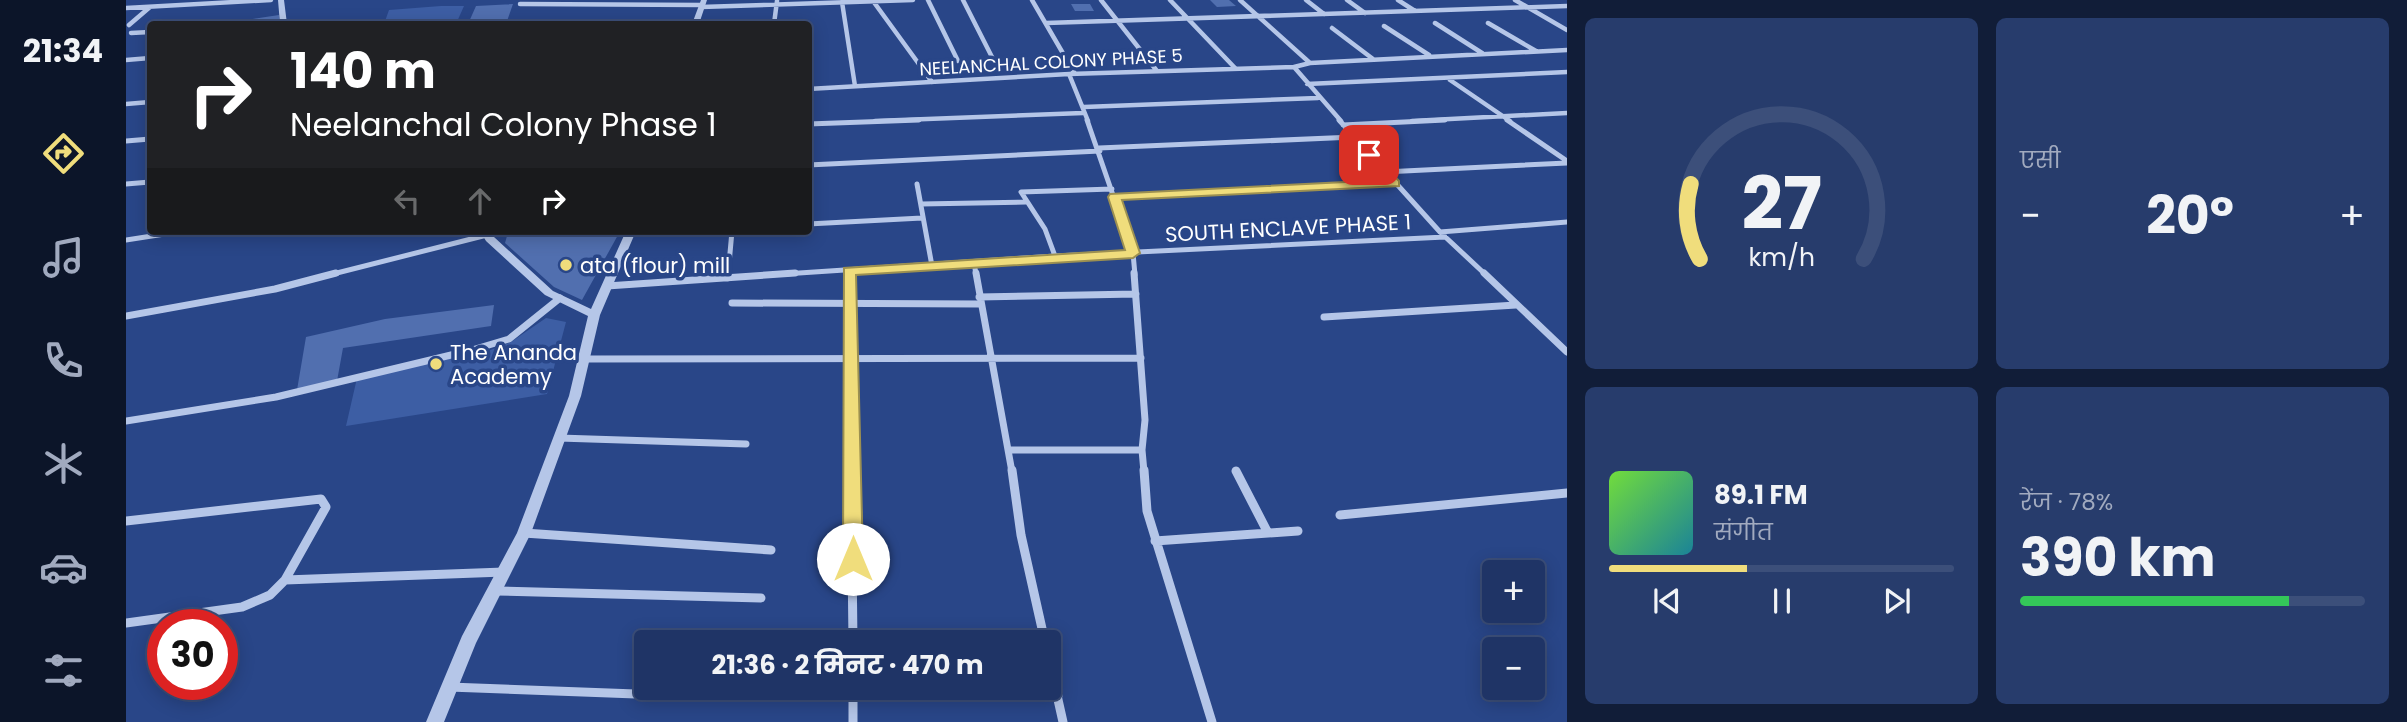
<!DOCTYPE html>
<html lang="hi">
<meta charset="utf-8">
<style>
:root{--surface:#1f3466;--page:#273c6c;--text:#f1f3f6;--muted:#a1aabf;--line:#3c4f7a;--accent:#f0dd7c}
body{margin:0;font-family:Poppins,"Noto Sans Devanagari",sans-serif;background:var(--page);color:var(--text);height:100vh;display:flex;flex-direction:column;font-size:26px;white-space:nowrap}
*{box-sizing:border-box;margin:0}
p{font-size:23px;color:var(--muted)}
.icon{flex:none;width:38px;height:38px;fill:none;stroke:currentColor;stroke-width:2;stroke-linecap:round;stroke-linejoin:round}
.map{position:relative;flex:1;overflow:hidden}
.panel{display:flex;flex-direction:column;gap:18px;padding:18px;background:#111d38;width:840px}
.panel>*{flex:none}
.top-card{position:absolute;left:21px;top:21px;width:665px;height:214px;border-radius:7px;box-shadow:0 4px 18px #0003,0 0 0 2px var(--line);background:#202124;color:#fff;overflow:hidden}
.tools{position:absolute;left:1356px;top:560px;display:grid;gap:14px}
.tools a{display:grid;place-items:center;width:63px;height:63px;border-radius:7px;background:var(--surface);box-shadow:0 4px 18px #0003,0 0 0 2px var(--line);font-size:35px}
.speed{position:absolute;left:21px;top:609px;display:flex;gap:14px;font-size:35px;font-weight:700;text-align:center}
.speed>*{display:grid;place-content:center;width:91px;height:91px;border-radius:50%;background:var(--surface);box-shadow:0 4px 18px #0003,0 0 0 2px var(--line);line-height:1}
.speed .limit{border:10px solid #d22;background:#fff;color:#111}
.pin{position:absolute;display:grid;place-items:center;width:60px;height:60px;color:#fff;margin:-30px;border-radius:14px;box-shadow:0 4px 10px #0006}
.me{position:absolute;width:77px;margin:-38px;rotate:0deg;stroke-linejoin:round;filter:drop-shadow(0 0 5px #0008)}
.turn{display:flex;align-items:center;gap:24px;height:147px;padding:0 28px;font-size:32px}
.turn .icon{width:91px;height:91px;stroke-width:2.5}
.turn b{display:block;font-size:49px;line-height:60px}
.lanes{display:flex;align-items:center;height:66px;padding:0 28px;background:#0003;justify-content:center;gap:35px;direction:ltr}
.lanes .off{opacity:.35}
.big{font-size:52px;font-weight:700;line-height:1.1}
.panel .widget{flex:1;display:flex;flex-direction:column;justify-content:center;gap:10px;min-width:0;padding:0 24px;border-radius:10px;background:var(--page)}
.panel .dial{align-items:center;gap:0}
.dial svg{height:182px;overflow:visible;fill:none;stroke:var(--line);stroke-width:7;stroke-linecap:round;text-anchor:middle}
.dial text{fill:var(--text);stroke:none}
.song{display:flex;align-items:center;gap:21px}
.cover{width:84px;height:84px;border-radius:10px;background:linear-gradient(135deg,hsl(100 70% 55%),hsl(190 70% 35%))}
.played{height:7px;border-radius:4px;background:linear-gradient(90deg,var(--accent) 40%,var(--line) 40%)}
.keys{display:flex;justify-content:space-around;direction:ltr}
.heat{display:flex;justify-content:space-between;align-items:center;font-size:38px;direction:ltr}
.charge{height:10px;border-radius:5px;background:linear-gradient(90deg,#34c759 78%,var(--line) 0)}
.panel .tiles{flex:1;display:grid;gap:18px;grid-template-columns:repeat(2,1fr)}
.trip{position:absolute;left:508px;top:630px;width:427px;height:70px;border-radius:7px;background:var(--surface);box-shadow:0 4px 18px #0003,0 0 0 2px var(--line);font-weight:700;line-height:70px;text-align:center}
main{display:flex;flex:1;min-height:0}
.tab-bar{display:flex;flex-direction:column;width:126px;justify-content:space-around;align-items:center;background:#0c1529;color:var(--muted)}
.tab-bar .icon{width:49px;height:49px}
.tab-bar .selected{color:var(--accent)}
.tab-bar b{font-size:32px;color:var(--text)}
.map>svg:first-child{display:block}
</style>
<main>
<nav class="tab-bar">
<b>21:34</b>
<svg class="icon selected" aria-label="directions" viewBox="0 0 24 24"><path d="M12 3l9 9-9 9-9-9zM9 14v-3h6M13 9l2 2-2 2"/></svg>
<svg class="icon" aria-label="music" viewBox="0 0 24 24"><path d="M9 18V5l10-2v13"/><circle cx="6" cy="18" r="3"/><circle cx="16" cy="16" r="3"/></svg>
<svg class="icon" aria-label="phone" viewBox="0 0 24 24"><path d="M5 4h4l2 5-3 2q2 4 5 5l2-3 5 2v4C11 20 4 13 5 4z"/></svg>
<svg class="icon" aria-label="climate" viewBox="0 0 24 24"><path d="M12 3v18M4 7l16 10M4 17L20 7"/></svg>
<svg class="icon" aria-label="car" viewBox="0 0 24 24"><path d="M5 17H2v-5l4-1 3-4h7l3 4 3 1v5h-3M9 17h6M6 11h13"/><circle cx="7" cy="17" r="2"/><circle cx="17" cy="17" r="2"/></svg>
<svg class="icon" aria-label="filters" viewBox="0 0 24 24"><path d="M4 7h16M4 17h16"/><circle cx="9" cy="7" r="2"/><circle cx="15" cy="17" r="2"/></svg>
</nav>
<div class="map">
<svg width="1441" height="722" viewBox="0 0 1441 722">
<rect width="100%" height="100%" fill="#294688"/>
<path fill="#3d5ea4" d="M315 6H338L330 24H258L263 10Z
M420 318 440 322 421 394 220 426 231 378 362 351 385 342Z"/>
<path fill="#516faf" d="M1084 0H1103L1110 6 1091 7Z
M387 4 380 24H342L350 6Z
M945 4H964L968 11H949Z
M153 15V22L146 24H92Z
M492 235 456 300 428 287 379 243 381 236Z
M368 305 365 326 217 348 211 381 171 390 180 337 259 319Z"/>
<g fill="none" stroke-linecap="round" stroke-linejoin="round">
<path stroke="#b5c6e8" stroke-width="4.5" d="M802 0 832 61
M837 0 867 59
M906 0 949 74
M975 0 1031 71
M1044 0 1109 68
M1114 0 1184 63 1168 67 1215 121
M1180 0 1198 14
M1221 0 1239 13
M1272 0 1289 11
M1389 0 1441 30
M747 1 806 82
M716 2 729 86
M394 4 576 5
M575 7 787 0
M0 8 145 0
M920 23 1441 6
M1309 23 1356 53
M1362 23 1410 51
M648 24 651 1
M3 25 24 7
M1258 26 1303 55
M1206 28 1247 59
M5 33 24 32
M0 60 24 58
M1184 63 1441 50
M943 74 962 121
M1324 80 1384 121
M1181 84 1441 72
M682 89 943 74 1168 67
M0 104 24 102
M958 107 1192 98
M749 121 957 113
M1286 121 1441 113"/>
<path stroke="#b5c6e8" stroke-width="5" d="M961 120 1007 253 1009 275
M1213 120 1314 232 1360 275
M1381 120 1441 161
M682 124 793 120
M1217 125 1319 120
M0 141 24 139
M973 148 1228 137
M682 165 974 151
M1258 172 1441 163
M0 184 24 182
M791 184 806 266
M988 197 1268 183
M795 204 900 202
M682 224 796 218
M1314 232 1441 222
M504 233 540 231
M0 240 58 231
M929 256 919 229 895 192 986 189
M848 262 850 275
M723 271V275
M203 275 361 235
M602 275 606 231
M643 275 929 256 1319 237"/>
<path stroke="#b5c6e8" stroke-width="7" d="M723 273 725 472
M850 273 886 472
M1008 273 1019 420 1016 450 1018 472
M1358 273 1441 352
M602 278V273
M481 286 669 273
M853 297 1010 294
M606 303 854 304
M0 316 149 289 210 273
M1198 317 1390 305
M458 359 1015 358
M0 421 150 397 346 350 383 339 434 298
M433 438 620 444
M883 450H1016"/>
<path stroke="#b5c6e8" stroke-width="9" d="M725 470 727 642
M886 470 895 535 919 642
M1018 470 1021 511 1086 722
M1110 471 1142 533
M1214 515 1441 493
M0 521 195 499 200 507 159 580
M398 533 645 550
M1029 541 1172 531
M370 591 635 598
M0 623 116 607 144 595 159 580 378 572
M922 655 937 722
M323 687 510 694 932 696
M727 688V722"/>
<path fill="#b5c6e8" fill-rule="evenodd" d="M152 0H158L161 24H154Z
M575 0H581L573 24H566Z
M354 231H364L368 237 427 291 465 309 500 231H510L474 315 455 396 405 533 350 643 318 722H300L336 636 391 533 443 396 462 316 419 295 360 241Z"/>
</g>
<path fill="#f0dd7c" stroke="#9c9051" stroke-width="2" d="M1239 152H1247L1273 181V186L996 200 1014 253 1007 258 730 275 737 559 734 565 727 567 720 565 717 559 718 268 999 250 982 197 984 194 1259 180 1239 157Z"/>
<g fill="#f0dd7c" stroke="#294688" stroke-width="2.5">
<circle cx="440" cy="265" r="7"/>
<circle cx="310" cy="364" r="7"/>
</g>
<g text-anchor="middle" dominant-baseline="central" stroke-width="7" stroke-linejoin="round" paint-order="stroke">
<g font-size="18" fill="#fff" stroke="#294688">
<text transform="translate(925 62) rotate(-3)">NEELANCHAL COLONY PHASE 5</text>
</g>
<g font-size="21" fill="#fff" stroke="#294688">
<text transform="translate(1162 228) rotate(-3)">SOUTH ENCLAVE PHASE 1</text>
</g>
<g font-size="21" fill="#fff" stroke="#294688" text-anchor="start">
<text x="454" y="265">ata (flour) mill</text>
<text x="324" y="352">The Ananda<tspan x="324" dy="24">Academy</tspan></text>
</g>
</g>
</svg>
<div class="tools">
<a>+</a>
<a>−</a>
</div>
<div class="speed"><div class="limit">30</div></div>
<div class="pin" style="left:1243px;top:155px;background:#d93025"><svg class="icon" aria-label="arrive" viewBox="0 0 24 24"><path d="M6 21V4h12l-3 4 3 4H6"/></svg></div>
<svg class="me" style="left:727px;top:559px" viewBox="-20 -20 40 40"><circle r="19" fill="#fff"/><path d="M0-13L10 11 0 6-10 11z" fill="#f0dd7c"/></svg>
<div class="trip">21:36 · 2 मिनट · 470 m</div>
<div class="top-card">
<div class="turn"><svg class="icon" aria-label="right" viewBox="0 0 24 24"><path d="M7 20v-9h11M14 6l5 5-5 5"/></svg><div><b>140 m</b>Neelanchal Colony Phase 1</div></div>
<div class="lanes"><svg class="icon off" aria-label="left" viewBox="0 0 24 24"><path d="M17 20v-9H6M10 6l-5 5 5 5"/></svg><svg class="icon off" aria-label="ahead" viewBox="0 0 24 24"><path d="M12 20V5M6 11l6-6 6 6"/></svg><svg class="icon" aria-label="right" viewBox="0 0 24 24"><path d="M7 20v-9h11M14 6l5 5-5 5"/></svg></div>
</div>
</div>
<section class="panel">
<div class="tiles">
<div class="widget dial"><svg viewBox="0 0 100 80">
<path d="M14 69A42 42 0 1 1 86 69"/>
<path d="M14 69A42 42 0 0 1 10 36" stroke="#f0dd7c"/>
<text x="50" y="56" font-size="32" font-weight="700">27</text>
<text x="50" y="72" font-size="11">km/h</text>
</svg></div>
<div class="widget"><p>एसी</p>
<div class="heat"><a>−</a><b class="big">20°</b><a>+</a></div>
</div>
<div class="widget">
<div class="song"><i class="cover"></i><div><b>89.1 FM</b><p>संगीत</p></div></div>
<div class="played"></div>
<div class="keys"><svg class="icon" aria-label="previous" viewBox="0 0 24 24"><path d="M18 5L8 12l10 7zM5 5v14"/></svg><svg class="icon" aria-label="pause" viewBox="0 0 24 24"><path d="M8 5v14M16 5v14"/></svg><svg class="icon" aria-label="next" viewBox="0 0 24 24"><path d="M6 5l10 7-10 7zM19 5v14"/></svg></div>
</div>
<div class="widget"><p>रेंज · 78%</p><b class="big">390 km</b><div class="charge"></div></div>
</div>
</section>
</main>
